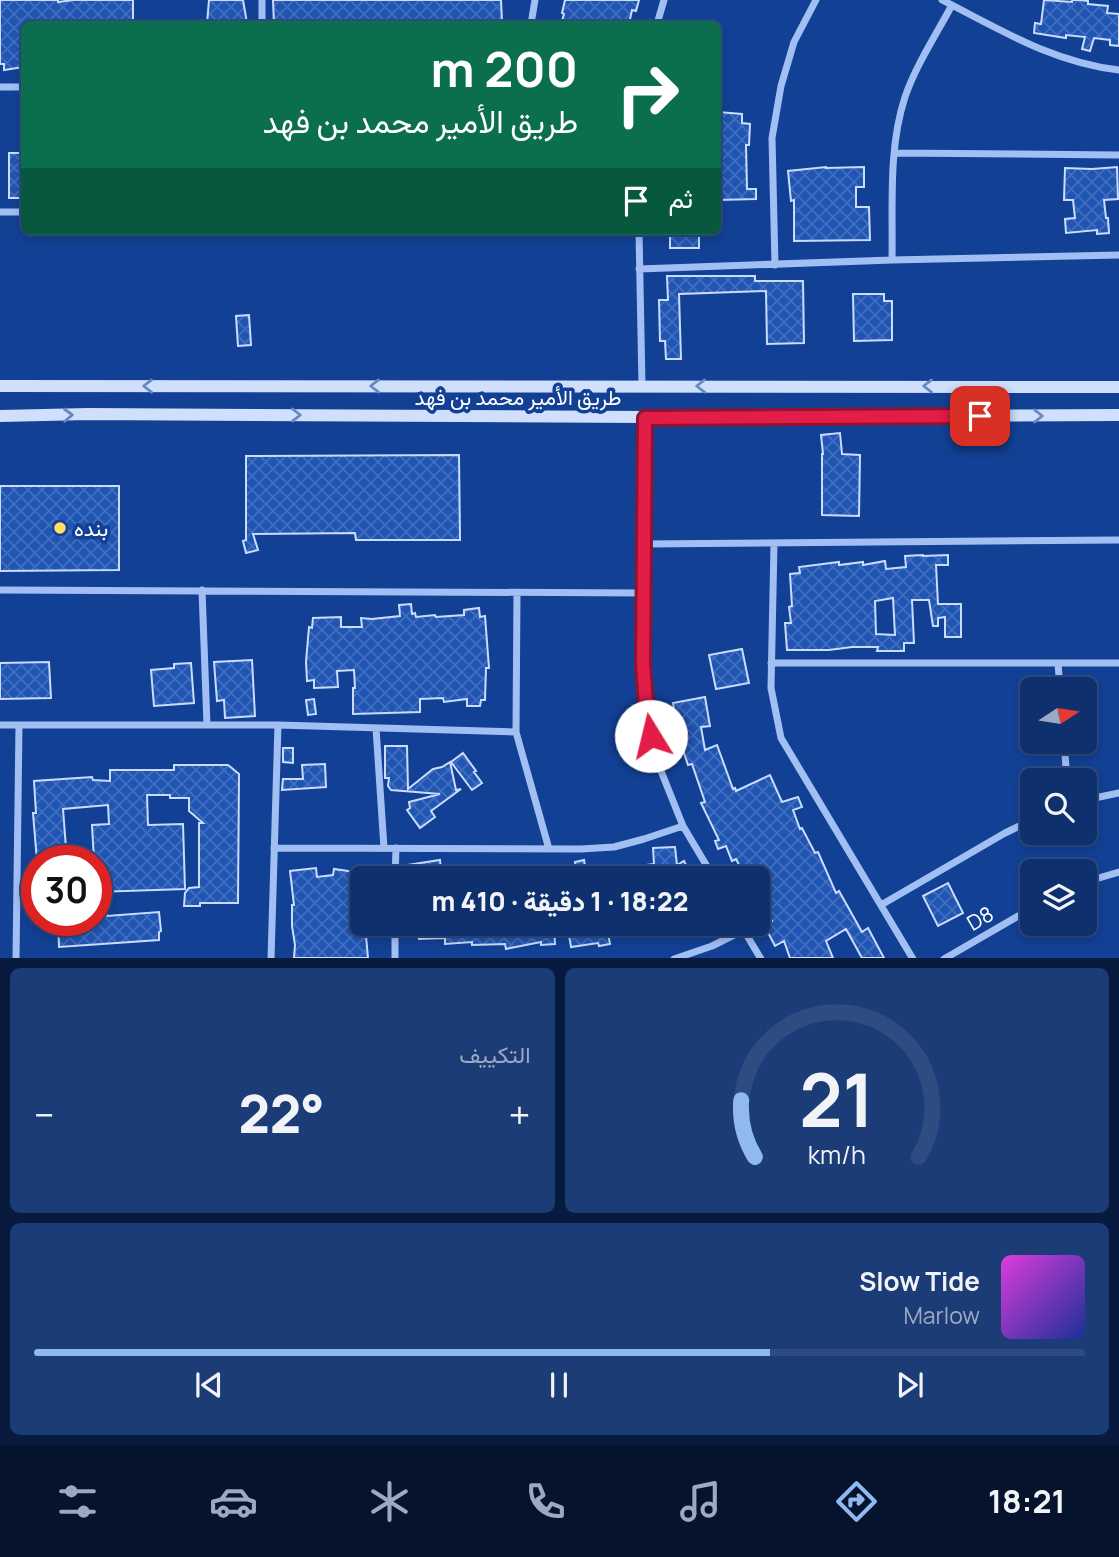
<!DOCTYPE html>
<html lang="ar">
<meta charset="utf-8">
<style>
:root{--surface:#0e306f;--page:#1c3c77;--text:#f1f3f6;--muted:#9ba9c3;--line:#2e4b82;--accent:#90b9f0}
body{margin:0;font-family:Manrope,Vazirmatn,sans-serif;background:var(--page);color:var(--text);direction:rtl;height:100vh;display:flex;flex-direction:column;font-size:26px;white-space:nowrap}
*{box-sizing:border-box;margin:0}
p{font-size:23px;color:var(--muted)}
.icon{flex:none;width:38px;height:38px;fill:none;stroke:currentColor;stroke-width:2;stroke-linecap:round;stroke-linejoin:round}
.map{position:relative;height:958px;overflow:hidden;direction:ltr}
.side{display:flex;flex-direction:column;gap:10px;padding:10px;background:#081a3d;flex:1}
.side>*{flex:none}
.top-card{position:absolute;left:21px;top:21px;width:700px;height:214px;border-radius:10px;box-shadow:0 4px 10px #0003,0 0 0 2px var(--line);direction:rtl;background:#0b6e4f;color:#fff;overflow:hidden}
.needle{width:46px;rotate:78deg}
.controls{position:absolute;left:1020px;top:677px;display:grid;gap:14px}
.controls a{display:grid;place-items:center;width:77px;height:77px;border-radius:10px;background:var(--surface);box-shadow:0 4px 10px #0003,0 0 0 2px var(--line);font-size:35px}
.speed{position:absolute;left:21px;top:845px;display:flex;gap:14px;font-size:35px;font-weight:700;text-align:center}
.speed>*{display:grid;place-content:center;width:91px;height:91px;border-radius:50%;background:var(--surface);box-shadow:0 4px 10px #0003,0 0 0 2px var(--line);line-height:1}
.speed .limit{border:10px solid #d22;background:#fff;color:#111}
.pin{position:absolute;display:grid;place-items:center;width:60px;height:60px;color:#fff;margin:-30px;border-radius:14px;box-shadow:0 4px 10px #0006}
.me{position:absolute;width:77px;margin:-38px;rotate:351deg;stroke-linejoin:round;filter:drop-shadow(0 0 5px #0008)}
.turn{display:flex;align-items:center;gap:24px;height:147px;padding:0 28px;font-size:32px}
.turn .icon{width:91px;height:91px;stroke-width:2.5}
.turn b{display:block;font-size:49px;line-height:60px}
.then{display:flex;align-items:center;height:66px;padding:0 28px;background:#0003;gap:14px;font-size:26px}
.big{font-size:52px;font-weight:800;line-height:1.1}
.side .tile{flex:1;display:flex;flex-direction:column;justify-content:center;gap:10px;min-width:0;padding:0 24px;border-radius:10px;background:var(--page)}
.side .dial{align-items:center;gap:0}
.dial svg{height:182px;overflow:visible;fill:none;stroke:var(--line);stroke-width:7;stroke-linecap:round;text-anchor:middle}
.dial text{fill:var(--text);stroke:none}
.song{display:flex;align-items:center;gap:21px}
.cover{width:84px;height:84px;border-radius:10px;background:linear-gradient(135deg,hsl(300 70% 55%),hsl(230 70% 35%))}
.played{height:7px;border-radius:4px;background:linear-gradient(90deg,var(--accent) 70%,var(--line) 70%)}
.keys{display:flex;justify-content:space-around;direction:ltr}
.heat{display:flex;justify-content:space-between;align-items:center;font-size:38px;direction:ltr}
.side .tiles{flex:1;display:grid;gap:10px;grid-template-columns:1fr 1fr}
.tile:last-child{grid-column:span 2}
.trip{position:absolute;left:350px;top:866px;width:420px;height:70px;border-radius:10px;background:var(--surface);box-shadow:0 4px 10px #0003,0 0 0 2px var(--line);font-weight:800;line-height:70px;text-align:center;direction:rtl}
.dock{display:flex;height:112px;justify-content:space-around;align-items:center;background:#06132c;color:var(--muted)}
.dock .icon{width:49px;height:49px}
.dock .current{color:var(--accent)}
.dock b{font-size:32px;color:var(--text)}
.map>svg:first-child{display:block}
</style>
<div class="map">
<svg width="1119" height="959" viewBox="0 0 1119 959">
<defs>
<pattern id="building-cross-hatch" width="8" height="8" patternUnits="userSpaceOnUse" patternTransform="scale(1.75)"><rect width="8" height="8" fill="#2055b3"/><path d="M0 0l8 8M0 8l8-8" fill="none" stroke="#416ebe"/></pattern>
</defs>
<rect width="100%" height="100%" fill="#124094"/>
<path fill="url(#building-cross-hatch)" stroke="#c9dcfd" stroke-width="2" fill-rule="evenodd" d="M0 0H58V2L73 0H133V24H117V23L90 24V23L24 24V67L4 70V64H0Z
M209 0H243L247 23 207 24Z
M273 0H501L502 22 417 24V22L359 21V23L274 24Z
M565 0H639L636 11 632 10 629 24H561L564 14 562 13Z
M1044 0 1072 2V0H1079L1088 1V4L1108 6 1107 13 1119 14V46L1110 45V40L1094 38 1090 51 1082 49 1085 37 1066 35V38L1034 33 1035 23 1041 24Z
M718 112 742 114V123L750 124 749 145H746L747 189H756V199L718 200Z
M9 153H24V198H9Z
M826 167V168L864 167V187H856V207H869L870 240 794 241V200L791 201 788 171Z
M1117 167 1118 199 1104 200 1106 218H1108L1109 233 1097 234V230L1066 233 1065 219 1075 218 1073 200H1064L1065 168 1092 169Z
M670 231H699V248H670Z
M667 276H755V281H803L804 343 767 344 766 291 679 294 681 359H666L665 341H660L659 300H668Z
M853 294H884V301H892V340L854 341Z
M249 315 251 345 238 346 236 316Z
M840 433 842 454 860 455 859 516 822 515V454H823L821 435Z
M459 455 460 540H356L355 533 253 534 258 550 246 553 243 541 246 540V456Z
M0 486H119V570L0 571Z
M923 555V556L948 555V565H936L938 604H961V637H945V617L938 618V626H933L929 600H912L914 643H904V651H877L878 647H852L829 650H787L785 623H791L789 607 792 606 790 574 800 573 799 567 839 562V565L863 562V565L885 561 886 569 906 567 905 556ZM893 598 895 635 876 634 875 601Z
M411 604 412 614 415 613 416 617 435 615 436 617 464 615V610L479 608 480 617 485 616 489 668H486L485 700H481L480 706H467V699L444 702 443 698 420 699V712L353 714V688H355L354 670 337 671 338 687 314 688V680L307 681 306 662 309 627 312 628 313 618 341 617V627H362L361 618 372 619 400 616 399 605Z
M742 649 749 683 716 689 709 655Z
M252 660 255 716 225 718 224 700 217 701 214 662Z
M49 662 51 698 0 699V663Z
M191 663 194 703 154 706 151 670 174 668V664Z
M705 697 710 726 701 727 705 750 717 745 733 789 735 788 736 791 770 775 782 802 798 797 802 807 793 810 800 829 802 828 815 853 818 852 836 893 839 891 862 932 868 928 884 958H862L846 929 826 941 833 958H790L784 941 775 946 764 925 772 921 762 900 758 902V878H746L736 859 732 861 726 846 718 849 715 841 719 840 701 803 705 802 692 764 688 765 683 750 676 751 674 739 679 738 673 703Z
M314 699 316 714 308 715 306 700Z
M385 746H407L408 789 433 769 442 767 450 762 456 790 461 789 431 811 435 817 420 828 407 810 410 808 409 802 440 794 391 790 388 786 389 778H385Z
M283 748H293V763L283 762Z
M463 753 476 771 474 772 482 783 472 790 451 762Z
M325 764 326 787 282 790 283 779H303L302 765Z
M174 765H228L239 774 238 903H200V906H184L185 893 189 888 199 887V823H203L189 811V798H170V795H147L148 825 183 824 185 889 96 892V861H94L92 825 109 824 108 805 63 809 67 861H37L33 813H36L34 781 92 777 93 780 110 781V770H174Z
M675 847 677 865 684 861 689 871 687 872 690 878H639L637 866 654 864 653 848Z
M440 860 442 878H409L407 865Z
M584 860 586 872 605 869 606 878H576L575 874H577L575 862Z
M316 868 317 877 333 875 334 869 362 873 360 886H362V925H365L368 958H294L295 945 292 926V905H294L290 871Z
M552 869 553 878H521V870Z
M948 883 963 913 938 926 923 896Z
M96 909H107V916L159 912 161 931 159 932V940L59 947 58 920H96Z
M418 924H554L555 944 541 945V942L506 949 505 944 472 945V942L445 944V938L419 939Z
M567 924H631L632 928 608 933 610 944 599 946 598 943 571 947Z
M662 924H695V927L664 935Z"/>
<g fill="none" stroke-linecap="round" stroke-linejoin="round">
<path stroke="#a1bff2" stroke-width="7" d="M942 0C1001 30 1052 62 1119 70
M262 24V0
M531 24 535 0
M657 24 664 0
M0 87H24
M894 153 1119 155
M0 212H24
M639 231 642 386
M892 260C893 206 888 149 905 97 916 65 936 35 952 5
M775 265 772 138 781 86 794 42 816 0
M639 269 892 260 1119 255
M645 417 643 664 646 705 651 736 661 771 683 826 714 878
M645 544 1119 540
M774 544 771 688 781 738 913 959
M0 590 643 593
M202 590 207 725
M517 593 516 732 549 849
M771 663H1119
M1058 663 1060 690
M0 725H278L516 732
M376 728 384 848
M1064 742 1067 780
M1085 800 1119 793
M274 848 581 849 614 847 644 839 683 826
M395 878 396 848
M1085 882 1119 872
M881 905 1005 833 1032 820
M740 924 761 959
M16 959 19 725
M271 959 278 725
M395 959V924
M674 959 712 946 744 930
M944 959 1032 908"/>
<path stroke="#d0dffc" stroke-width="12" d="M0 386 1119 387
M0 416 88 414 645 417 1119 415"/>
</g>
<defs><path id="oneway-chevron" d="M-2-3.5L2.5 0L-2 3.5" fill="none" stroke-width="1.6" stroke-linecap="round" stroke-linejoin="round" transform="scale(1.75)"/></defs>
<g stroke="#6788c3">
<use href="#oneway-chevron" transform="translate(148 386) rotate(180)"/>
<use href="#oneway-chevron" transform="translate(375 386) rotate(180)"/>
<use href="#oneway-chevron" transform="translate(701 386) rotate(-180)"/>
<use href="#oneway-chevron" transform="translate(928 386) rotate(-180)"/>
<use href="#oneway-chevron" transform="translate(68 415) rotate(-2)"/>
<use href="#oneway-chevron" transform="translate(296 415)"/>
<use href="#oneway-chevron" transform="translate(1038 416)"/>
</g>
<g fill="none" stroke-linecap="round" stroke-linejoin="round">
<g stroke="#92132f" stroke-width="18">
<path id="route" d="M651 736 646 705 643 664 645 418 980 416"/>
</g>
<use href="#route" stroke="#e11d48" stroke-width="12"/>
</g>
<circle fill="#ffdf63" stroke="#124094" stroke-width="2.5" cx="60" cy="528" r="7"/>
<g text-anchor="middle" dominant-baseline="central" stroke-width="7" stroke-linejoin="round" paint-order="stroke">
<g font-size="21" fill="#fff" stroke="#124094">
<text x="518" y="397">طريق الأمير محمد بن فهد</text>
<text transform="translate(980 918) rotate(-30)">D8</text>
</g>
<g font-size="21" fill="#fff" stroke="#124094" text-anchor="start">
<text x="74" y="528">بنده</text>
</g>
</g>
</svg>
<div class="controls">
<a><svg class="needle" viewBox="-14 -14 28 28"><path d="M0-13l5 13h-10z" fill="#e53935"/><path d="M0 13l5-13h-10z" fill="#9ba9c3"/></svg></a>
<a><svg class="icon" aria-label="search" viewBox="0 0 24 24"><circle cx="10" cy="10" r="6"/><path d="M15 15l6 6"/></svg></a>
<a><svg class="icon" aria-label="layers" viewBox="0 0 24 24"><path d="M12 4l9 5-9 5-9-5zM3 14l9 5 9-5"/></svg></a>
</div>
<div class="speed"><div class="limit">30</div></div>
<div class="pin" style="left:980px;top:416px;background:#d93025"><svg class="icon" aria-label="arrive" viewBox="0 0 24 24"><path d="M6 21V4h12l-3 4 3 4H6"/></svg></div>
<svg class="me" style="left:651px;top:736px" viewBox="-20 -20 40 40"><circle r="19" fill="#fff"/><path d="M0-13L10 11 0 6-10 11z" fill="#e11d48"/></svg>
<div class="trip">18:22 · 1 دقيقة · 410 m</div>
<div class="top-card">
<div class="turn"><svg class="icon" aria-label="right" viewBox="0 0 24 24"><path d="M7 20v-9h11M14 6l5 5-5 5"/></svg><div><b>200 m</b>طريق الأمير محمد بن فهد</div></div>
<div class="then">ثم<svg class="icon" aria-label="arrive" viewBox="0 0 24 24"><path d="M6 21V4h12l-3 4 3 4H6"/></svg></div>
</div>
</div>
<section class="side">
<div class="tiles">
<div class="tile dial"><svg viewBox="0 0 100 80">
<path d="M14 69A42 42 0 1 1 86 69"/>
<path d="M14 69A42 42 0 0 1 8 44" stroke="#90b9f0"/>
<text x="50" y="56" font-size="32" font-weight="700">21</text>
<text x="50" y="72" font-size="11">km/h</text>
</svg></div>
<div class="tile"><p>التكييف</p>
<div class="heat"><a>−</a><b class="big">22°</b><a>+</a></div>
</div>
<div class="tile">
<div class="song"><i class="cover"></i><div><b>Slow Tide</b><p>Marlow</p></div></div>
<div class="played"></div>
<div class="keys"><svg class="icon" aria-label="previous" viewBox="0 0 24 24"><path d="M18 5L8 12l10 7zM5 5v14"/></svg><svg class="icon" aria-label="pause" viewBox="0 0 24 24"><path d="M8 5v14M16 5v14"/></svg><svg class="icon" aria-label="next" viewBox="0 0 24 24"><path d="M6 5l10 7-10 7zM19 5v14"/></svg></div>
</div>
</div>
</section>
<nav class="dock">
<b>18:21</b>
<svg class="icon current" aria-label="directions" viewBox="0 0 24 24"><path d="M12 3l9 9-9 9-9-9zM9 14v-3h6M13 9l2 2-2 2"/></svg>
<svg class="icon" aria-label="music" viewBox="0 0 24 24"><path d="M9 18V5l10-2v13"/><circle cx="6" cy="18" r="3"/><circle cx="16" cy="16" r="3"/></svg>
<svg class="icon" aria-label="phone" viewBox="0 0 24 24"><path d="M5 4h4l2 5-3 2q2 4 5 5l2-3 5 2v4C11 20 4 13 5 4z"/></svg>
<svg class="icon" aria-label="climate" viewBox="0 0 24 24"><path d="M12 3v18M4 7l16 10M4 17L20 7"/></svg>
<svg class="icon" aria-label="car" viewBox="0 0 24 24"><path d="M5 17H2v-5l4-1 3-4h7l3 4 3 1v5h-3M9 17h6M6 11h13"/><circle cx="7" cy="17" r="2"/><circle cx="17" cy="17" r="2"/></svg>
<svg class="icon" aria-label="filters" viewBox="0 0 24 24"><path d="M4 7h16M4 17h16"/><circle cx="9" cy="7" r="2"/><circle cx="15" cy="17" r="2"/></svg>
</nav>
